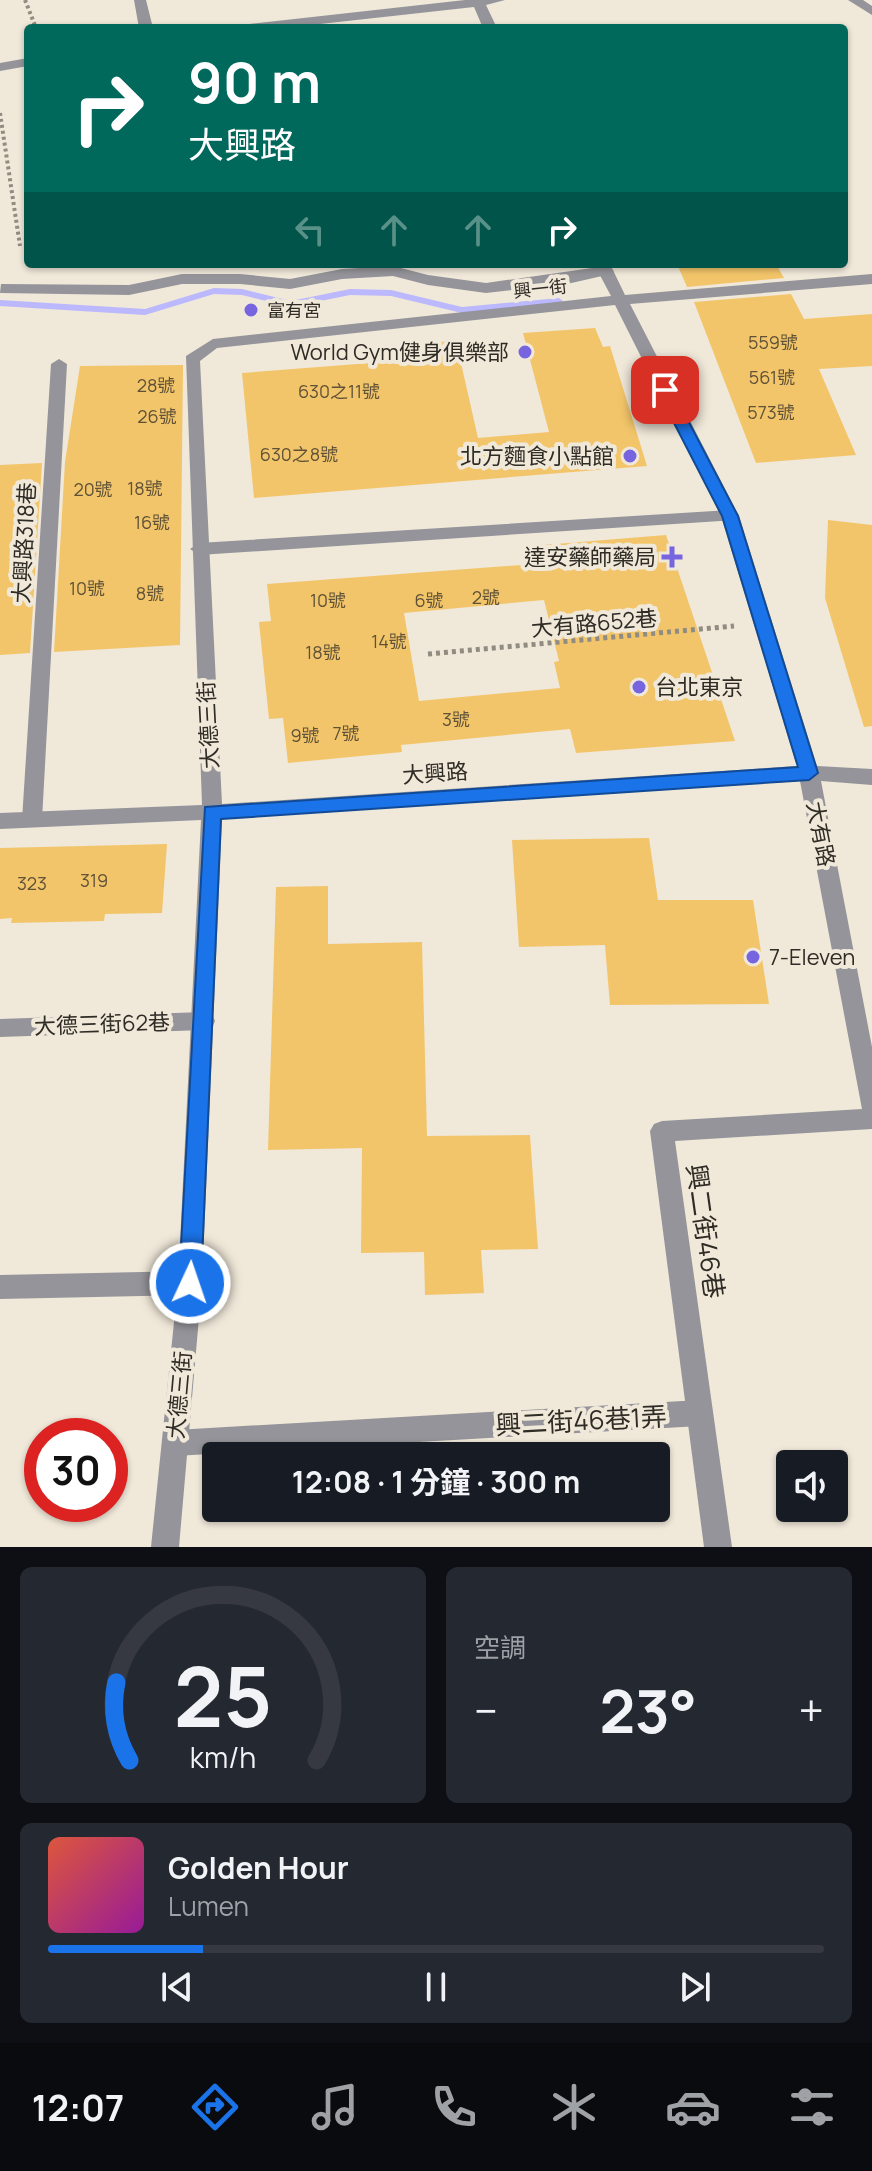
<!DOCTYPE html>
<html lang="zh-TW">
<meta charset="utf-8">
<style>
:root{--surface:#171b24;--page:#242831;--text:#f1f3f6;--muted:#9ea1a6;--line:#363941;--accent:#1a73e8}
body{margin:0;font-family:Manrope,"Noto Sans TC",sans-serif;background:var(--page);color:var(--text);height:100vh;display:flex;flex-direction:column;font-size:30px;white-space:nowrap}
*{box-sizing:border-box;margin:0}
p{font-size:26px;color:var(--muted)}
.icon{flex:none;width:44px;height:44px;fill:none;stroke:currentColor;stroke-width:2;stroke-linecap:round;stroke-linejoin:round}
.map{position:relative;height:1547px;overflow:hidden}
.drawer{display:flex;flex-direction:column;gap:20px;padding:20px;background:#0d0f14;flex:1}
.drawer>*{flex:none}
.banner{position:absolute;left:24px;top:24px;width:824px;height:244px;border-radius:8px;box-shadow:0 2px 6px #0004;background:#00695c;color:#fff;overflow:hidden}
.buttons{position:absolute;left:776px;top:1450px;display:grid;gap:16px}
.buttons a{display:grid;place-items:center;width:72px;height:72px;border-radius:8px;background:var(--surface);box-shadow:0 2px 6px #0004;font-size:40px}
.speed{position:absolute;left:24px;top:1418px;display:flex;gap:16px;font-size:40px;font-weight:700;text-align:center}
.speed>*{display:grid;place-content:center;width:104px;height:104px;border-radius:50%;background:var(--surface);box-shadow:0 2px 6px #0004;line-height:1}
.speed .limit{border:12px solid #d22;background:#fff;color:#111}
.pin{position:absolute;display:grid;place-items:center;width:68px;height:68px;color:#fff;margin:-34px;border-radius:16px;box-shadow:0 4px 12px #0006}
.me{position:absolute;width:88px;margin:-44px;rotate:3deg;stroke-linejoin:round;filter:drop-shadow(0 0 6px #0008)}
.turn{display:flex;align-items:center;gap:28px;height:168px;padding:0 32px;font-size:36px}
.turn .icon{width:104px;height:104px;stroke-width:2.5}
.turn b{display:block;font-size:56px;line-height:68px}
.lanes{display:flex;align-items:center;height:76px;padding:0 32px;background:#0003;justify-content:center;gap:40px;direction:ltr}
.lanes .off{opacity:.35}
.big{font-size:60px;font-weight:700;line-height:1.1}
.drawer .widget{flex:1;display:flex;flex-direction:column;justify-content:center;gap:12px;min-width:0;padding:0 28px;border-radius:12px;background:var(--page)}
.drawer .dial{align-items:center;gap:0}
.dial svg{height:208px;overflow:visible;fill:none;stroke:var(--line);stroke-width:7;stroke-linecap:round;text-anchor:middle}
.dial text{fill:var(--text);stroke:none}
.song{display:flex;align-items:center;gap:24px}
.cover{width:96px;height:96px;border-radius:12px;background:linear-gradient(135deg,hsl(10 70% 55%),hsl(300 70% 35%))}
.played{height:8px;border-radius:4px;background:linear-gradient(90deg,var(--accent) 20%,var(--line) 20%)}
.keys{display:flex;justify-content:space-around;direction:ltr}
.heat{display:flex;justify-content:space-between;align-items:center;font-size:44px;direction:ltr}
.drawer .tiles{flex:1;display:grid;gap:20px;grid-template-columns:1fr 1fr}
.widget:last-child{grid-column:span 2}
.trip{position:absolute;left:202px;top:1442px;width:468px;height:80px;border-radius:8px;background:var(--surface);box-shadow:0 2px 6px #0004;font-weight:700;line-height:80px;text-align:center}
.dock{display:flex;height:128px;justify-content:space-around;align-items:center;background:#090b0e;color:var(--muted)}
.dock .icon{width:56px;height:56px}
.dock .selected{color:var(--accent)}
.dock b{font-size:36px;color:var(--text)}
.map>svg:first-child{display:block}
</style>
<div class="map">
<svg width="872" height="1547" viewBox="0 0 872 1547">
<rect width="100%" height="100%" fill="#f0e8d9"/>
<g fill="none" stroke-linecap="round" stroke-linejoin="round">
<path fill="#bbb8fd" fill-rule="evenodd" d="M214 288 242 289 291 301 350 289 391 290 462 307 559 298 563 301 559 304 462 313 391 296 350 295 291 307 242 295 214 294 145 315 0 306V300L145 309Z"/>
</g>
<path fill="#f3c56a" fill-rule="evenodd" d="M677 264H776L784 278 687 287Z
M791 294 804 319 872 314V366L819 369 856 455 756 463 694 302Z
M595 328 603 347 610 346 647 466 254 498 242 373 422 359 423 343 456 341 478 438 549 432 523 333Z
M183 365 180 645 54 652 65 462 80 366Z
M42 463 30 653 0 655V465Z
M828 520 872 525V726L864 727 825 598Z
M666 535 735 741 576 753 570 729 401 745 402 752 288 763 283 718 269 719 259 622 271 621 267 584 535 564 531 546ZM544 600 559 661 554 662 560 688 419 701 404 613Z
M649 838 658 900H753L769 1004 610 1005 605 945 519 947 512 840Z
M167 844 162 913 105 914 104 921 11 923 12 918 0 919V848Z
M328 886V944L422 942 427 1136 530 1135 538 1249 481 1250 484 1293 425 1295 424 1252 361 1253 362 1148 268 1150 276 887Z"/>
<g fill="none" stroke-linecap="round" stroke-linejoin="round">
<path stroke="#918c81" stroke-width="4" stroke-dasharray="3 3" stroke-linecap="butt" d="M25 0 36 28
M0 113 20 246"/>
<path stroke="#918c81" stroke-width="5" stroke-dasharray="4 4" stroke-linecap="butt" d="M428 654 734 626"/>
<path fill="#94949a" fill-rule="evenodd" d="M134 0H146L153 28H139Z
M393 266 428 275 486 283 606 266 614 271 611 274 567 284 486 293 428 285 393 276 342 279 290 289 240 284H182L129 295 0 293 1 284 129 285 182 274H240L290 279 342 269Z
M59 359 67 364 42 820 39 826H25L22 820 51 364Z
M730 510 736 512 739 516 736 520 199 555 190 549 199 543Z
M204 1012 212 1014 215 1021 212 1028 204 1030 0 1037V1019Z
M190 1271 199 1275 202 1283 199 1291 190 1295 0 1299V1275Z
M700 1400 709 1404 713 1413 709 1422 700 1426 175 1456 166 1452 162 1443 166 1434 175 1430Z"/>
<path fill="#94949a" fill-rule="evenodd" d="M465 0H505L486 5 497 28H483L474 7 284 28H242L249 24Z
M848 0H863L872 6V15Z
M28 58V66L0 71V63Z
M594 264H610L625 295 872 274V284L630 304 739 516 817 766 872 769V785L821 781 872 1047V1129L675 1141 732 1547H704L650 1131 654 1124 662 1121 862 1109 800 781 222 819 202 1283 179 1547H151L178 1283 201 820 0 829V813L202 805 186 356 213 339 611 296ZM615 305 721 516 797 766 222 804 200 361 217 348Z"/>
</g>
<path fill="#1a73e8" stroke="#114b97" stroke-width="2" d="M665 385 672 390 738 516 818 773 809 780 221 819 201 1283 198 1290 190 1293 182 1290 179 1283 205 807 798 767 722 516 657 390Z"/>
<g fill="#7765e0" stroke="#f0e8d9" stroke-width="3">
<circle cx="251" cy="310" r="8"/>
<circle cx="525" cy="352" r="8"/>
<circle cx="630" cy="456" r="8"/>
<path d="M668 545h8v8h8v8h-8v8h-8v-8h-8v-8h8z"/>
<circle cx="639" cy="687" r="8"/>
<circle cx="753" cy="957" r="8"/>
</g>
<g text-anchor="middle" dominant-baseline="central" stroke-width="8" stroke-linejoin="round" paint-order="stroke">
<g font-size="18" fill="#2f2c26" stroke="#f0e8d9">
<text transform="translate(540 288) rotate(-6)">興一街</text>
</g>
<g font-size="18" fill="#2f2c26" stroke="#f0e8d9" text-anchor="start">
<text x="267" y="310">富有宮</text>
</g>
<g font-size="18" fill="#605237">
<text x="773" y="342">559號</text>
<text x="772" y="377">561號</text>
<text x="156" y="385">28號</text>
<text x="339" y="391">630之11號</text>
<text x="771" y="412">573號</text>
<text x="157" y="416">26號</text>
<text x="299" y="454">630之8號</text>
<text x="145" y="488">18號</text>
<text x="93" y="489">20號</text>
<text x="152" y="522">16號</text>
<text x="87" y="588">10號</text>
<text x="150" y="593">8號</text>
<text x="486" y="597">2號</text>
<text x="328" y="600">10號</text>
<text x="429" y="600">6號</text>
<text x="389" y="641">14號</text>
<text x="323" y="652">18號</text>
<text x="456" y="719">3號</text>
<text x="346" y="733">7號</text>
<text x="305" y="735">9號</text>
<text x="94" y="880">319</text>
<text x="32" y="883">323</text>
</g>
<g font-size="22" fill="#2f2c26" stroke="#f0e8d9" text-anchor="end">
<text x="509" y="352">World Gym健身俱樂部</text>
<text x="614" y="456">北方麵食小點館</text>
<text x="656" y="557">達安藥師藥局</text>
<text x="655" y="687" text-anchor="start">台北東京</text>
<text x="769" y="957" text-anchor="start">7-Eleven</text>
</g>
<g font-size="22" fill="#2f2c26" stroke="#f0e8d9">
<text transform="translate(24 543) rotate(-87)">大興路318巷</text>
<text transform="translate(594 623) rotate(-5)">大有路652巷</text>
<text transform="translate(208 725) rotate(-93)">大德三街</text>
<text transform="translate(435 773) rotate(-4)">大興路</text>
<text transform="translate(821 834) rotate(79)">大有路</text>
<text transform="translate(102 1024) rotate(-2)">大德三街62巷</text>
<text transform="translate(179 1395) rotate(-85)">大德三街</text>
</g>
<g font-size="26" fill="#2f2c26" stroke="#f0e8d9">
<text transform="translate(706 1231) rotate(82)">興二街46巷</text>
<text transform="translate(581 1420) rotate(-3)">興二街46巷1弄</text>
</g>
</g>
</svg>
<div class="buttons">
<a><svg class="icon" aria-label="sound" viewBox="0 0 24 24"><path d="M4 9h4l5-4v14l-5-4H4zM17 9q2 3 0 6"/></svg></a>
</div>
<div class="speed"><div class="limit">30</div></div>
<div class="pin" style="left:665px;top:390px;background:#d93025"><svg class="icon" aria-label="arrive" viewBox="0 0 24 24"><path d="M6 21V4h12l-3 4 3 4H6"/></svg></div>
<svg class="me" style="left:190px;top:1283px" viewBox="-20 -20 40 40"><circle r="17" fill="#1a73e8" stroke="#fff" stroke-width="3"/><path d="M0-11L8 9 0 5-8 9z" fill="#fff"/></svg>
<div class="trip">12:08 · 1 分鐘 · 300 m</div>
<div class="banner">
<div class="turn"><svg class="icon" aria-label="right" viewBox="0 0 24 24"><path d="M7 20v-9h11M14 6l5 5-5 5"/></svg><div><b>90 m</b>大興路</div></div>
<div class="lanes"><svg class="icon off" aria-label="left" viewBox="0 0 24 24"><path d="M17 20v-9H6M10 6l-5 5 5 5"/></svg><svg class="icon off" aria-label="ahead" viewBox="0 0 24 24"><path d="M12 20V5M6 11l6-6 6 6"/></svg><svg class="icon off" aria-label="ahead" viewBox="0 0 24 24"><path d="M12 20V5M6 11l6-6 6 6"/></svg><svg class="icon" aria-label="right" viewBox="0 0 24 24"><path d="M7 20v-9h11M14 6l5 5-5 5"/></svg></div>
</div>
</div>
<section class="drawer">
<div class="tiles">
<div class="widget dial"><svg viewBox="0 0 100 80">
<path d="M14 69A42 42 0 1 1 86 69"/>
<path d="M14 69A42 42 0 0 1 9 39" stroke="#1a73e8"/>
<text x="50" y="56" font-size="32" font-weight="700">25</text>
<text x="50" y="72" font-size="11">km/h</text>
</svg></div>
<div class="widget"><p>空調</p>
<div class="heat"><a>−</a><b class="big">23°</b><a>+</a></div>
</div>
<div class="widget">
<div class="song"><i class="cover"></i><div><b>Golden Hour</b><p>Lumen</p></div></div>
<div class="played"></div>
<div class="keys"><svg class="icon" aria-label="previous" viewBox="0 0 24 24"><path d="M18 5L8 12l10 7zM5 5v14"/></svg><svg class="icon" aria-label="pause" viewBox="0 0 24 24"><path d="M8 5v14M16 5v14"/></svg><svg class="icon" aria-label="next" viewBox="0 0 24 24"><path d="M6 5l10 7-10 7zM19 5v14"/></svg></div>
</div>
</div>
</section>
<nav class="dock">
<b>12:07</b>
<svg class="icon selected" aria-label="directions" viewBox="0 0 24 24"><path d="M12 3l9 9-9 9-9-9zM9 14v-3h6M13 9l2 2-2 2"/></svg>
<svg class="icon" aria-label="music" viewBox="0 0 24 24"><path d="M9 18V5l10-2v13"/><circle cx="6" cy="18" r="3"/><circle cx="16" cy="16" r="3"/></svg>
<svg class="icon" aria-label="phone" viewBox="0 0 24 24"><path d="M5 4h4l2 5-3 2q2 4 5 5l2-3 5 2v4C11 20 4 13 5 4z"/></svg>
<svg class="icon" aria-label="climate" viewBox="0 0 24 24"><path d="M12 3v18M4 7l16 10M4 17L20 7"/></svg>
<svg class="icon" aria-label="car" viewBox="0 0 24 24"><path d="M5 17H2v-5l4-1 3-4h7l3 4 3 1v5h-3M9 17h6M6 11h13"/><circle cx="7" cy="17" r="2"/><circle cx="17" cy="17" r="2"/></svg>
<svg class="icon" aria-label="filters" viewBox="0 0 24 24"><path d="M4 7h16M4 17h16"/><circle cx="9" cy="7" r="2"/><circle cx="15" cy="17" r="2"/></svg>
</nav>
